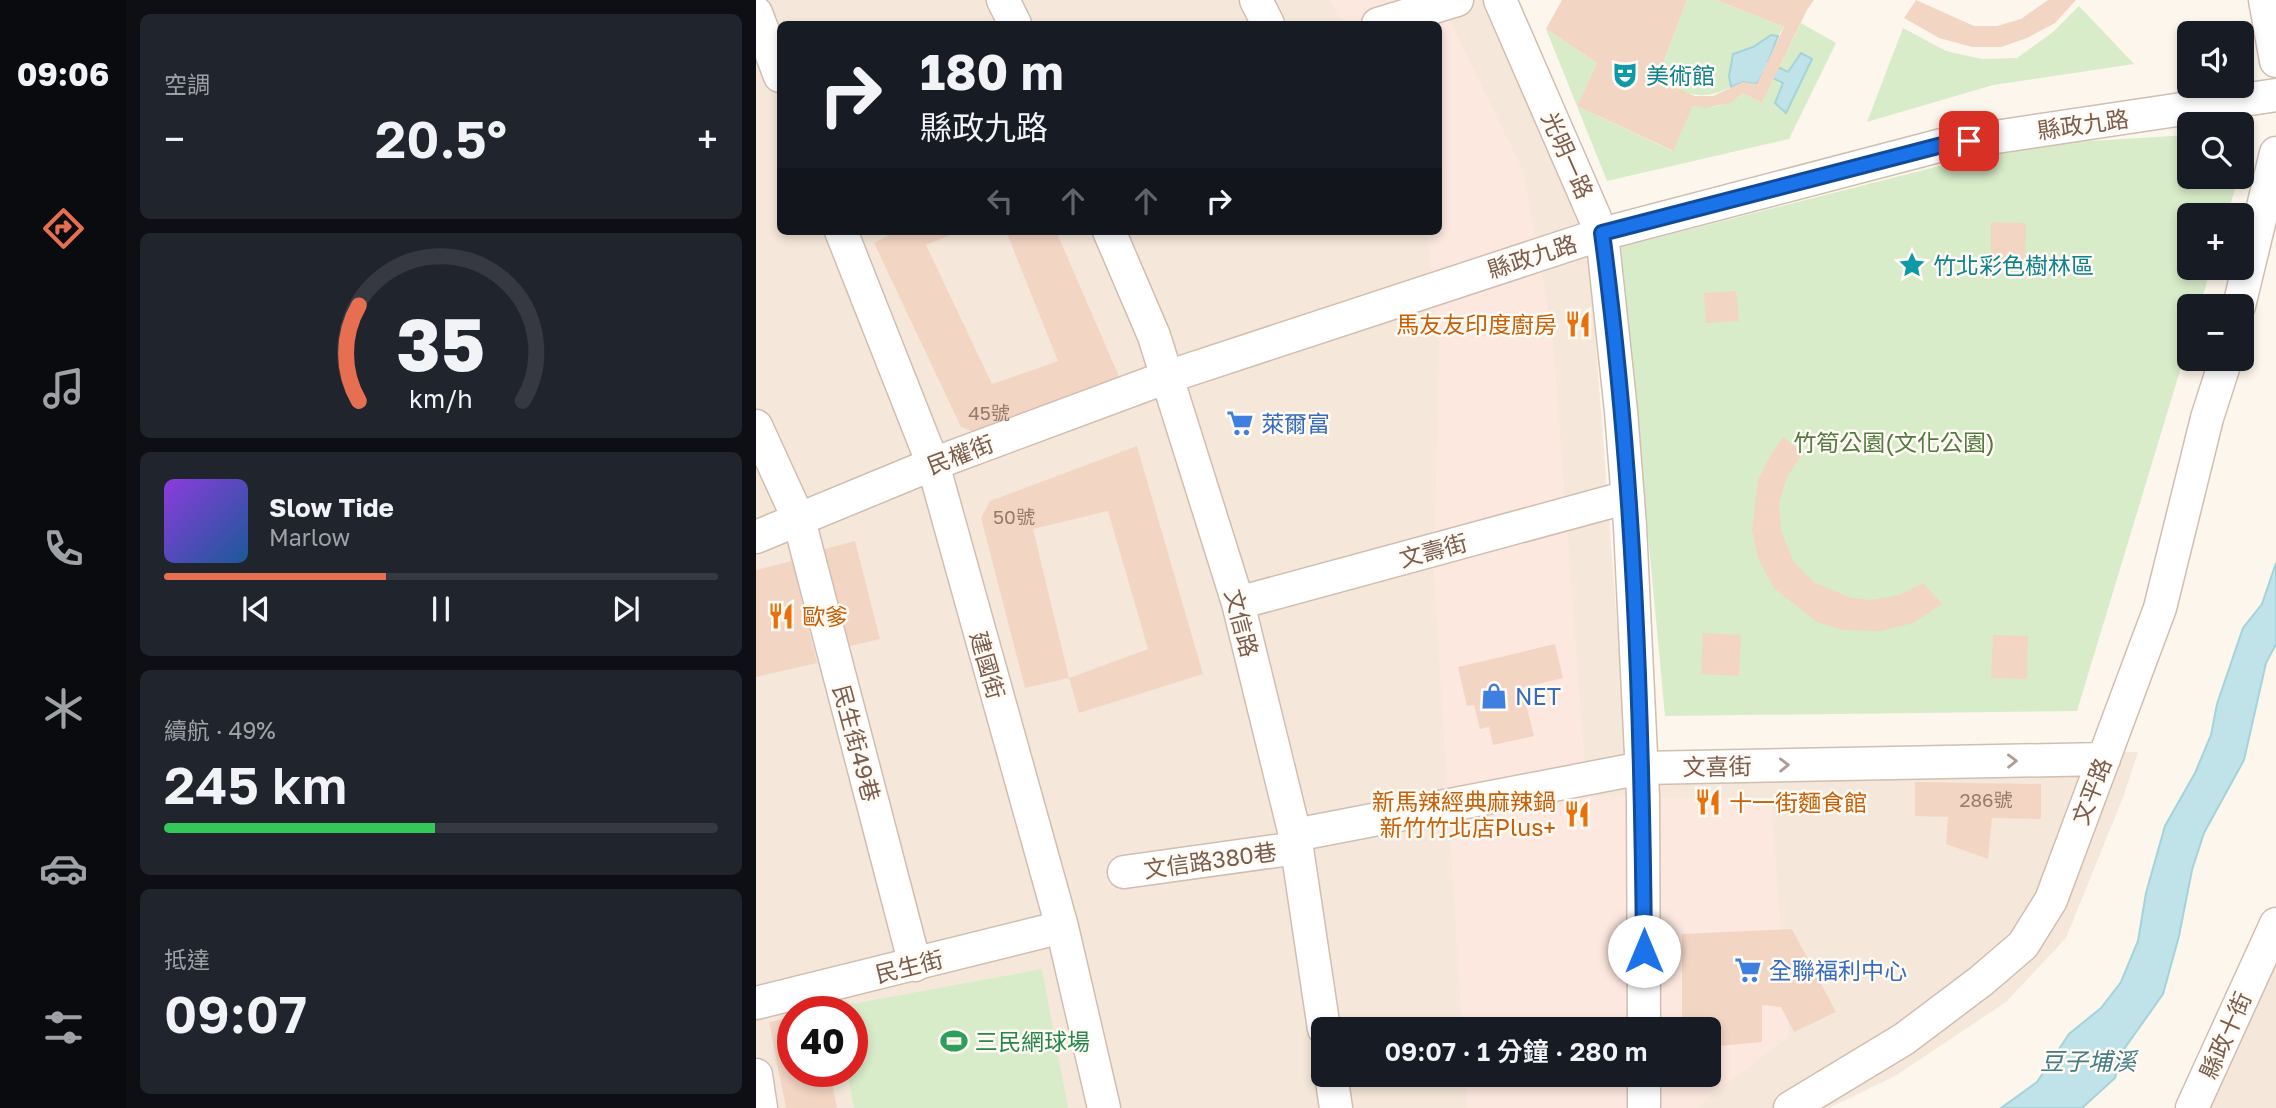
<!DOCTYPE html>
<html lang="zh-TW">
<meta charset="utf-8">
<style>
:root{--surface:#171b24;--page:#20242c;--text:#f1f3f6;--muted:#9ea1a6;--line:#363941;--accent:#e76f51}
body{margin:0;font-family:"Golos Text","Noto Sans TC",sans-serif;background:var(--page);color:var(--text);height:100vh;display:flex;flex-direction:column;font-size:26px;white-space:nowrap}
*{box-sizing:border-box;margin:0}
p{font-size:23px;color:var(--muted)}
.icon{flex:none;width:38px;height:38px;fill:none;stroke:currentColor;stroke-width:2;stroke-linecap:round;stroke-linejoin:round}
.map{position:relative;flex:1;overflow:hidden}
.panel{display:flex;flex-direction:column;gap:14px;padding:14px;background:#0d0f14;width:630px}
.panel>*{flex:none}
.banner{position:absolute;left:21px;top:21px;width:665px;height:214px;border-radius:10px;box-shadow:0 4px 10px #0003;background:#171b24;color:var(--text);overflow:hidden}
.controls{position:absolute;left:1421px;top:21px;display:grid;gap:14px}
.controls a{display:grid;place-items:center;width:77px;height:77px;border-radius:10px;background:var(--surface);box-shadow:0 4px 10px #0003;font-size:35px}
.speed{position:absolute;left:21px;top:996px;display:flex;gap:14px;font-size:35px;font-weight:700;text-align:center}
.speed>*{display:grid;place-content:center;width:91px;height:91px;border-radius:50%;background:var(--surface);box-shadow:0 4px 10px #0003;line-height:1}
.speed .limit{border:10px solid #d22;background:#fff;color:#111}
.pin{position:absolute;display:grid;place-items:center;width:60px;height:60px;color:#fff;margin:-30px;border-radius:14px;box-shadow:0 4px 10px #0006}
.me{position:absolute;width:77px;margin:-38px;rotate:0deg;stroke-linejoin:round;filter:drop-shadow(0 0 5px #0008)}
.turn{display:flex;align-items:center;gap:24px;height:147px;padding:0 28px;font-size:32px}
.turn .icon{width:91px;height:91px;stroke-width:2.5}
.turn b{display:block;font-size:49px;line-height:60px}
.lanes{display:flex;align-items:center;height:66px;padding:0 28px;background:#0003;justify-content:center;gap:35px;direction:ltr}
.lanes .off{opacity:.35}
.big{font-size:52px;font-weight:600;line-height:1.1}
.panel .tile{flex:1;display:flex;flex-direction:column;justify-content:center;gap:10px;min-width:0;padding:0 24px;border-radius:10px;background:var(--page)}
.panel .dial{align-items:center;gap:0}
.dial svg{height:182px;overflow:visible;fill:none;stroke:var(--line);stroke-width:7;stroke-linecap:round;text-anchor:middle}
.dial text{fill:var(--text);stroke:none}
.song{display:flex;align-items:center;gap:21px}
.cover{width:84px;height:84px;border-radius:10px;background:linear-gradient(135deg,hsl(270 70% 55%),hsl(210 70% 35%))}
.played{height:7px;border-radius:4px;background:linear-gradient(90deg,var(--accent) 40%,var(--line) 40%)}
.keys{display:flex;justify-content:space-around;direction:ltr}
.heat{display:flex;justify-content:space-between;align-items:center;font-size:38px;direction:ltr}
.charge{height:10px;border-radius:5px;background:linear-gradient(90deg,#34c759 49%,var(--line) 0)}
.trip{position:absolute;left:555px;top:1017px;width:410px;height:70px;border-radius:10px;background:var(--surface);box-shadow:0 4px 10px #0003;font-weight:600;line-height:70px;text-align:center}
main{display:flex;flex:1;min-height:0}
.tab-bar{display:flex;flex-direction:column;width:126px;justify-content:space-around;align-items:center;background:#090b0e;color:var(--muted)}
.tab-bar .icon{width:49px;height:49px}
.tab-bar .active{color:var(--accent)}
.tab-bar b{font-size:32px;color:var(--text)}
.map>svg:first-child{display:block}
</style>
<main>
<nav class="tab-bar">
<b>09:06</b>
<svg class="icon active" aria-label="directions" viewBox="0 0 24 24"><path d="M12 3l9 9-9 9-9-9zM9 14v-3h6M13 9l2 2-2 2"/></svg>
<svg class="icon" aria-label="music" viewBox="0 0 24 24"><path d="M9 18V5l10-2v13"/><circle cx="6" cy="18" r="3"/><circle cx="16" cy="16" r="3"/></svg>
<svg class="icon" aria-label="phone" viewBox="0 0 24 24"><path d="M5 4h4l2 5-3 2q2 4 5 5l2-3 5 2v4C11 20 4 13 5 4z"/></svg>
<svg class="icon" aria-label="climate" viewBox="0 0 24 24"><path d="M12 3v18M4 7l16 10M4 17L20 7"/></svg>
<svg class="icon" aria-label="car" viewBox="0 0 24 24"><path d="M5 17H2v-5l4-1 3-4h7l3 4 3 1v5h-3M9 17h6M6 11h13"/><circle cx="7" cy="17" r="2"/><circle cx="17" cy="17" r="2"/></svg>
<svg class="icon" aria-label="filters" viewBox="0 0 24 24"><path d="M4 7h16M4 17h16"/><circle cx="9" cy="7" r="2"/><circle cx="15" cy="17" r="2"/></svg>
</nav>
<section class="panel">
<div class="tile"><p>空調</p>
<div class="heat"><a>−</a><b class="big">20.5°</b><a>+</a></div>
</div>
<div class="tile dial"><svg viewBox="0 0 100 80">
<path d="M14 69A42 42 0 1 1 86 69"/>
<path d="M14 69A42 42 0 0 1 14 27" stroke="#e76f51"/>
<text x="50" y="56" font-size="32" font-weight="700">35</text>
<text x="50" y="72" font-size="11">km/h</text>
</svg></div>
<div class="tile">
<div class="song"><i class="cover"></i><div><b>Slow Tide</b><p>Marlow</p></div></div>
<div class="played"></div>
<div class="keys"><svg class="icon" aria-label="previous" viewBox="0 0 24 24"><path d="M18 5L8 12l10 7zM5 5v14"/></svg><svg class="icon" aria-label="pause" viewBox="0 0 24 24"><path d="M8 5v14M16 5v14"/></svg><svg class="icon" aria-label="next" viewBox="0 0 24 24"><path d="M6 5l10 7-10 7zM19 5v14"/></svg></div>
</div>
<div class="tile"><p>續航 · 49%</p><b class="big">245 km</b><div class="charge"></div></div>
<div class="tile"><p>抵達</p><b class="big">09:07</b></div>
</section>
<div class="map">
<svg width="1520" height="1108" viewBox="0 0 1520 1108">
<rect width="100%" height="100%" fill="#fdf6ec"/>
<path fill="#f5e8da" fill-rule="evenodd" d="M0 0H736L830 212 871 757 1382 752 1368 795 1310 938 1250 1002 1139 1076 1073 1108H0ZM24 24H682V231H24ZM37 1012H96V1071H37ZM567 1029H952V1074H567Z
M1520 939V1108H1454Z"/>
<path fill="#fde8e0" d="M575 0H684L768 173 797 339 831 796 1015 800 1033 1036 939 1108H711L709 1075 952 1074V1029H706L678 575 683 342 671 231H682V24H586Z"/>
<path fill="#d8ecc9" d="M931 0H960L1028 27 1022 36 1015 35 997 47 977 54 973 75 975 87C942 103 932 93 901 79Z
M1323 6 1378 64 1237 85 1111 122 1147 28 1190 51 1226 59 1261 58 1297 32Z
M1045 23 1080 43 1033 139 851 181 790 29 841 63 821 106 916 151 937 106C957 110 972 105 987 93L1006 103 1018 78 1027 83 1019 103 1030 112 1032 72 1023 68Z
M1433 135V177H1483L1471 215H1433V268H1455L1444 306H1433V341L1321 711 909 716 865 247 1266 145Z
M286 969 312 1108H98L91 1071H96V1012L79 1011V1007Z"/>
<path fill="#bfe3e8" stroke="#a5d3da" stroke-width="2" d="M1015 35 1022 36 1012 62 1032 72 1045 53 1056 59 1030 113 1019 103 1027 83 1007 73 1001 84 987 82 975 87 973 76 977 54 997 47Z
M1520 563V644L1510 663 1488 760 1448 833 1436 870 1423 936 1407 994 1366 1052 1359 1078 1326 1108H1245L1281 1082 1313 1034 1345 1008 1365 982 1382 941 1390 893 1409 826 1439 773 1455 735 1461 704 1487 628 1506 604Z"/>
<path fill="#f3d5c3" d="M806 0H931L901 79 939 96H957L987 82 1001 84 1028 27 960 0H1058L1051 10 1006 103 987 93 974 103 950 108 937 106 917 151 821 106 841 63 790 29Z
M1160 0 1218 26H1241L1265 19 1292 0H1320L1299 23 1271 38 1245 47H1216L1183 38 1148 18Z
M1235 222 1270 223 1269 265H1235Z
M141 231H205L170 245 236 384 302 361 250 231H300L365 381 229 436 205 427 118 243Z
M980 291 983 321 950 323 948 293Z
M1027 437 1047 453 1031 477 1023 503 1025 531 1039 564 1059 583 1095 598 1115 600 1143 595 1167 583 1186 604 1157 623 1124 631 1087 630 1061 622 1018 588 1002 558 996 530 1002 480 1013 458Z
M381 446 447 674 323 713 313 678 392 649 352 511 277 529 313 678 269 688 225 518 234 501Z
M99 541 124 639 90 647 65 550Z
M36 561 61 663 0 677V570Z
M947 633 985 635 983 676 945 674Z
M1237 635 1272 636 1271 679 1235 678Z
M799 644 807 678 766 688 778 736 737 745 733 727 724 729 718 705 711 706 702 667Z
M1159 782 1285 784V819L1236 818 1232 859 1190 844 1192 817 1159 816Z
M1036 929 1080 1012 1038 1032 1025 1007 1006 1005V1042L952 1047V1029H926V934Z
M37 1017V1071H74L81 1108H30L13 1022Z"/>
<g fill="none" stroke-linecap="round" stroke-linejoin="round">
<g stroke="#d1beb0" stroke-width="35">
<path id="minor" d="M247 0 259 24
M500 0 512 24
M744 0 846 234 865 411 874 526 887 796 888 1029
M1509 0 1520 61
M0 13 24 76
M622 24 701 0
M85 231 177 464 306 927 348 1108
M353 231 398 336 482 603 539 835 568 1029
M1483 306 1520 153
M0 426 43 520 159 965
M0 537 177 464 411 377 846 234 1186 145 1520 95
M482 603 872 497
M539 835 886 768 1348 759
M368 872 541 848
M0 1003 306 927
M575 1074 580 1108
M888 1074V1108
M0 1075 5 1108
M1034 1108 1148 1039 1225 981 1267 945 1295 900 1404 608 1451 418 1470 359
M1436 1108 1520 924"/>
</g>
<use href="#minor" stroke="#fff" stroke-width="32"/>
</g>
<defs><path id="oneway-chevron" d="M-2-3.5L2.5 0L-2 3.5" fill="none" stroke-width="1.6" stroke-linecap="round" stroke-linejoin="round" transform="scale(1.75)"/></defs>
<g stroke="#af9d94">
<use href="#oneway-chevron" transform="translate(1256 761) rotate(-1)"/>
<use href="#oneway-chevron" transform="translate(1028 765) rotate(-1)"/>
</g>
<g fill="none" stroke-linecap="round" stroke-linejoin="round">
<g stroke="#114b97" stroke-width="18">
<path id="route" d="M888 951C886 712 878 471 846 233L1186 145 1213 141"/>
</g>
<use href="#route" stroke="#1a73e8" stroke-width="12"/>
</g>
<defs>
<g id="theatre-bare" transform="scale(2.1)"><path d="M-5-5.5Q0-4 5-5.5V0Q5 5 0 6Q-5 5-5 0ZM-3.3-2.5H-1v1.5H-3.3ZM1-2.5H3.3v1.5H1ZM-2.8 1Q0 5.5 2.8 1Z" fill="#0f9aa8" stroke="#fffaf3" stroke-width="2.5" paint-order="stroke"/></g>
<g id="sight-bare" transform="scale(2.1)"><path d="M0-6L1.8-2.2L6-1.7L2.9 1.2L3.7 5.4L0 3.3L-3.7 5.4L-2.9 1.2L-6-1.7L-1.8-2.2Z" fill="#0f9aa8" stroke="#fffaf3" stroke-width="2.5" paint-order="stroke"/></g>
<g id="restaurant-bare" transform="scale(2.1)"><path d="M-5-6h1v4h1v-4h1v4h1v-4h1v5L-1.5 .5V6h-2V.5L-5-1ZM5-6V6H3V1.5H1.5Q1.5-4 5-6Z" fill="#e8710a" stroke="#fffaf3" stroke-width="2.5" paint-order="stroke"/></g>
<g id="supermarket-bare" transform="scale(2.1)"><path d="M-6-5.5h2.5l.6 2H6L4.5 2H-2.5L-4.4-4H-6ZM-1.5 3.2a1.3 1.3 0 1 0 .1 0ZM3 3.2a1.3 1.3 0 1 0 .1 0Z" fill="#3f7fe0" stroke="#fffaf3" stroke-width="2.5" paint-order="stroke"/></g>
<g id="shop-bare" transform="scale(2.1)"><path d="M-5-2.5h2.3a2.7 3.5 0 0 1 5.4 0H5L5.5 6h-11ZM-1.5-2.5h3a1.5 2.3 0 0 0-3 0Z" fill="#3f7fe0" stroke="#fffaf3" stroke-width="2.5" paint-order="stroke"/></g>
<g id="stadium-bare" transform="scale(2.1)"><path d="M0-5a6.5 5 0 1 0 0 10a6.5 5 0 1 0 0-10ZM-3.5-1.8h7v3.6h-7Z" fill="#2e9e5b" stroke="#fffaf3" stroke-width="2.5" paint-order="stroke"/></g>
</defs>
<g fill-rule="evenodd">
<use href="#theatre-bare" x="869" y="75"/>
<use href="#sight-bare" x="1156" y="265"/>
<use href="#restaurant-bare" x="822" y="324"/>
<use href="#supermarket-bare" x="484" y="423"/>
<use href="#restaurant-bare" x="25" y="616"/>
<use href="#shop-bare" x="738" y="696"/>
<use href="#restaurant-bare" x="952" y="802"/>
<use href="#restaurant-bare" x="821" y="814"/>
<use href="#supermarket-bare" x="992" y="970"/>
<use href="#stadium-bare" x="198" y="1041"/>
</g>
<g text-anchor="middle" dominant-baseline="central" stroke-width="5" stroke-linejoin="round" paint-order="stroke">
<g font-size="19" fill="#987a6a">
<text x="233" y="412">45號</text>
<text x="258" y="516">50號</text>
<text x="1230" y="799">286號</text>
</g>
<g font-size="23" fill="#0d838f" stroke="#fffaf3" text-anchor="start">
<text x="890" y="75">美術館</text>
<text x="1177" y="265">竹北彩色樹林區</text>
</g>
<g font-size="23" fill="#7a5c4d" stroke="#fffaf3">
<text transform="translate(1327 124) rotate(-8)">縣政九路</text>
<text transform="translate(812 155) rotate(66)">光明一路</text>
<text transform="translate(776 256) rotate(-18)">縣政九路</text>
<text transform="translate(204 454) rotate(-21)">民權街</text>
<text transform="translate(677 550) rotate(-15)">文壽街</text>
<text transform="translate(486 623) rotate(75)">文信路</text>
<text transform="translate(232 665) rotate(74)">建國街</text>
<text transform="translate(101 743) rotate(75)">民生街49巷</text>
<text transform="translate(961 766) rotate(-1)">文喜街</text>
<text transform="translate(1335 791) rotate(-69)">文平路</text>
<text transform="translate(454 860) rotate(-8)">文信路380巷</text>
<text transform="translate(153 966) rotate(-14)">民生街</text>
<text transform="translate(1469 1035) rotate(-66)">縣政十街</text>
</g>
<g font-size="23" fill="#c56008" stroke="#fffaf3" text-anchor="end">
<text x="801" y="324">馬友友印度廚房</text>
<text x="46" y="616" text-anchor="start">歐爹</text>
<text x="800" y="801">新馬辣經典麻辣鍋<tspan x="800" dy="26">新竹竹北店Plus+</tspan></text>
<text x="973" y="802" text-anchor="start">十一街麵食館</text>
</g>
<g font-size="23" fill="#366cbe" stroke="#fffaf3" text-anchor="start">
<text x="505" y="423">萊爾富</text>
<text x="759" y="696">NET</text>
<text x="1013" y="970">全聯福利中心</text>
</g>
<g font-size="23" fill="#537a41" stroke="#fffaf3">
<text x="1138" y="442">竹筍公園(文化公園)</text>
</g>
<g font-size="23" fill="#27864d" stroke="#fffaf3" text-anchor="start">
<text x="219" y="1041">三民網球場</text>
</g>
<g font-size="24" font-style="italic" fill="#437c86" stroke="#fffaf3">
<text x="1332" y="1060">豆子埔溪</text>
</g>
</g>
</svg>
<div class="controls">
<a><svg class="icon" aria-label="sound" viewBox="0 0 24 24"><path d="M4 9h4l5-4v14l-5-4H4zM17 9q2 3 0 6"/></svg></a>
<a><svg class="icon" aria-label="search" viewBox="0 0 24 24"><circle cx="10" cy="10" r="6"/><path d="M15 15l6 6"/></svg></a>
<a>+</a>
<a>−</a>
</div>
<div class="speed"><div class="limit">40</div></div>
<div class="pin" style="left:1213px;top:141px;background:#d93025"><svg class="icon" aria-label="arrive" viewBox="0 0 24 24"><path d="M6 21V4h12l-3 4 3 4H6"/></svg></div>
<svg class="me" style="left:888px;top:951px" viewBox="-20 -20 40 40"><circle r="19" fill="#fff"/><path d="M0-13L10 11 0 6-10 11z" fill="#1a73e8"/></svg>
<div class="trip">09:07 · 1 分鐘 · 280 m</div>
<div class="banner">
<div class="turn"><svg class="icon" aria-label="right" viewBox="0 0 24 24"><path d="M7 20v-9h11M14 6l5 5-5 5"/></svg><div><b>180 m</b>縣政九路</div></div>
<div class="lanes"><svg class="icon off" aria-label="left" viewBox="0 0 24 24"><path d="M17 20v-9H6M10 6l-5 5 5 5"/></svg><svg class="icon off" aria-label="ahead" viewBox="0 0 24 24"><path d="M12 20V5M6 11l6-6 6 6"/></svg><svg class="icon off" aria-label="ahead" viewBox="0 0 24 24"><path d="M12 20V5M6 11l6-6 6 6"/></svg><svg class="icon" aria-label="right" viewBox="0 0 24 24"><path d="M7 20v-9h11M14 6l5 5-5 5"/></svg></div>
</div>
</div>
</main>
